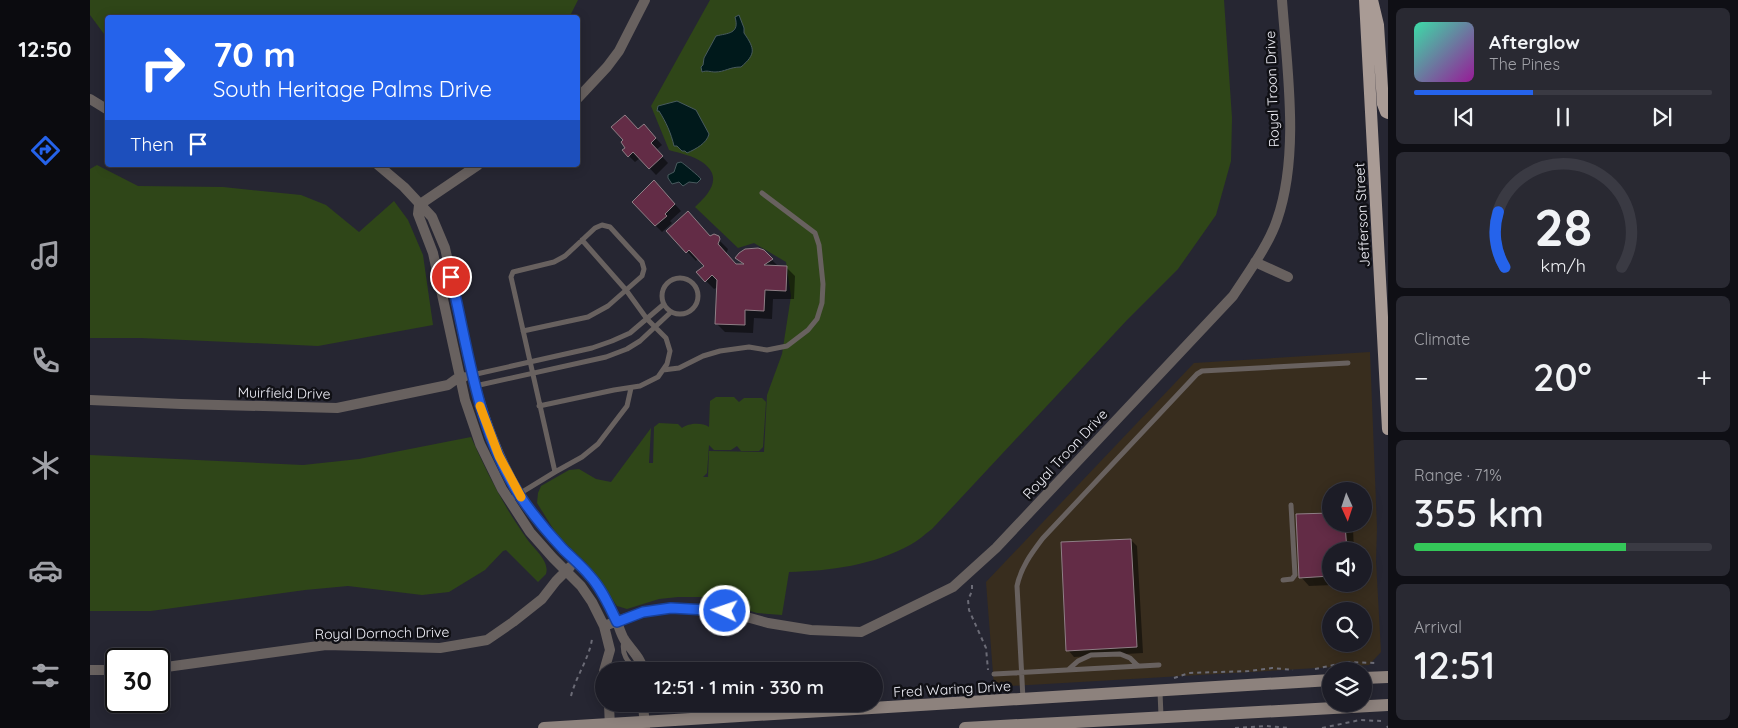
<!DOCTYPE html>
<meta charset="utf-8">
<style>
:root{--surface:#1c1c26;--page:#292932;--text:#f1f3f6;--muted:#a0a1a7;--line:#3a3a43;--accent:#2563eb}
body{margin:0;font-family:Quicksand,sans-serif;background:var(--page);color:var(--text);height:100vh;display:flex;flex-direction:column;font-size:19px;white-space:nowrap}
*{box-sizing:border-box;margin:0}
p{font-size:16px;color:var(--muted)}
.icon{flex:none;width:28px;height:28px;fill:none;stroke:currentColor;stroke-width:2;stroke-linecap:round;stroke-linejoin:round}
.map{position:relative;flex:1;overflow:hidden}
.side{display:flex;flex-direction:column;gap:8px;padding:8px;background:#0f0f15;width:350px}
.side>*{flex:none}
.hud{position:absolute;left:15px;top:15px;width:475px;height:152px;border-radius:5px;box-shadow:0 2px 12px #0003,0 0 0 1px var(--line);background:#2563eb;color:#fff;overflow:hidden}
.needle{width:32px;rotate:177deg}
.fabs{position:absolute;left:1232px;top:482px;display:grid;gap:10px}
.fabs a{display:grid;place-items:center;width:50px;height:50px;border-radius:50%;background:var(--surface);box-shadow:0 2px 12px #0003,0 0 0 1px var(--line);font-size:25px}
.speed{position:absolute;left:15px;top:648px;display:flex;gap:10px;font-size:25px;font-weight:700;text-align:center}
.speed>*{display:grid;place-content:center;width:65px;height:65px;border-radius:50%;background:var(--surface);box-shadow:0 2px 12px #0003,0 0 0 1px var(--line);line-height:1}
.speed .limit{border:2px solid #111;border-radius:8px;background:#fff;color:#111}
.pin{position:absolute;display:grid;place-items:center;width:42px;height:42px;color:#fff;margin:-21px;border:2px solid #fff;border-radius:50%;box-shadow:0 1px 5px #0007}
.me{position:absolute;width:55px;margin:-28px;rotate:273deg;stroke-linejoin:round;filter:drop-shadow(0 0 4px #0008)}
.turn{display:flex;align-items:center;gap:18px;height:105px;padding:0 25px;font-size:22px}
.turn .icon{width:65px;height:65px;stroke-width:2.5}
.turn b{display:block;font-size:35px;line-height:42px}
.then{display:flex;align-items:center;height:48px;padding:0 25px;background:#0003;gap:10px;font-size:19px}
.big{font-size:38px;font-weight:600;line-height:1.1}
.side .tile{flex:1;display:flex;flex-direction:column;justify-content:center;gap:8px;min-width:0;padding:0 18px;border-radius:8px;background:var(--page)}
.side .dial{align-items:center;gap:0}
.dial svg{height:130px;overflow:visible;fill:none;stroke:var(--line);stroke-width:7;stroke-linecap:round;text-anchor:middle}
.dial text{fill:var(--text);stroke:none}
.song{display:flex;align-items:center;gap:15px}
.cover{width:60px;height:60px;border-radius:8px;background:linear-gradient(135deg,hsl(160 70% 55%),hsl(300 70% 35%))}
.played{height:5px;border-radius:2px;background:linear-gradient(90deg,var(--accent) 40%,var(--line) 40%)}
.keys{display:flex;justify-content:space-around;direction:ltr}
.heat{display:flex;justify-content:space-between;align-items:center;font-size:28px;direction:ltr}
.charge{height:8px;border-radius:4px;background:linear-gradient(90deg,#34c759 71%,var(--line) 0)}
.trip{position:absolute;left:505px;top:662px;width:288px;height:50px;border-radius:25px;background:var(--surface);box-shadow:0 2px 12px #0003,0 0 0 1px var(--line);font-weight:600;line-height:50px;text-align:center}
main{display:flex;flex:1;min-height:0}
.dock{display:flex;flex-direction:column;width:90px;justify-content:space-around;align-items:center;background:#0b0b0f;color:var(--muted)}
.dock .icon{width:35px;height:35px}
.dock .current{color:var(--accent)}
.dock b{font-size:22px;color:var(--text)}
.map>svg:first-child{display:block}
</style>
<main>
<nav class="dock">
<b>12:50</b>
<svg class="icon current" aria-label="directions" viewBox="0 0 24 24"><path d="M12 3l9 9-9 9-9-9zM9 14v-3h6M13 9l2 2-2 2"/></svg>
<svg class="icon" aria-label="music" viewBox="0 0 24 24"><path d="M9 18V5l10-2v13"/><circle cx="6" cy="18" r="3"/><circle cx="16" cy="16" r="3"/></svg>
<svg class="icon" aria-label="phone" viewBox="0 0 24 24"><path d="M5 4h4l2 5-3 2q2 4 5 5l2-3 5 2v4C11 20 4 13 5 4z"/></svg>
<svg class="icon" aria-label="climate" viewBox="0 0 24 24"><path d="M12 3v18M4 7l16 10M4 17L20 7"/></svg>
<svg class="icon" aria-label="car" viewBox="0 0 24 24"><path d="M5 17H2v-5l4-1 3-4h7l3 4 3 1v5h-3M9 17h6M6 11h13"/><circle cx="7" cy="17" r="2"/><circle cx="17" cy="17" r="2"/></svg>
<svg class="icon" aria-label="filters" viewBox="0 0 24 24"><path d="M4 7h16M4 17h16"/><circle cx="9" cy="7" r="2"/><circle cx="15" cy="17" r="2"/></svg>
</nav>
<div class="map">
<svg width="1298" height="728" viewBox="0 0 1298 728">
<rect width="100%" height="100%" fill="#262632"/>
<path fill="#382d1e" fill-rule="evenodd" d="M1280 352 1287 528 1286 561 1291 652 1279 665 904 687 896 582 1104 363ZM1241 491H1274V524H1241ZM1241 551H1274V584H1241ZM1241 611H1274V644H1241Z"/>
<path fill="#2f4618" d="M0 0H488L479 18H18L17 38 0 15Z
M620 0H1134L1142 118 1141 161 1126 215 1088 269 1037 320 842 529C835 534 828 541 820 545 784 565 740 571 699 572L692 615 667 613 624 600 611 597H588L569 599 537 609 527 606 496 563 467 535 447 503 448 493 451 486 479 470 489 469 506 479 521 482 561 428 559 463H563L564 427 569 423 588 424 592 428C598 423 612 422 619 427L620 401 626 397H644L649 402 654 398H672L676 402 673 447 669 451H651L647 446 641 450H624L619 445 617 473 613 477H618L619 451 674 452 677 395 692 354 701 296 696 262 664 243 648 248 605 207C619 194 634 177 612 162 604 156 589 153 579 150L561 106Z
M7 165 48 186 133 187 211 195 236 205 269 232 304 201 318 220 333 255 343 325 228 346 51 338H0V169Z
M381 437C397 473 414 507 437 539 444 549 460 561 456 574L448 582 416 550 413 551 395 570 359 592 332 595 258 586 215 590 61 611H0V455L213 465 269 459Z"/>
<path fill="#00191b" stroke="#485a5e" d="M649 15 654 28V33C665 49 666 54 651 67 639 67 635 72 625 72 620 72 617 70 612 72L611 67 613 65 614 58 626 36C638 33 650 34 645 17Z
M587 101 606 110 619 134C617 143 606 149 597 153L595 151H592L587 146H584C581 133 576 122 569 111H567L568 106Z
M591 162C593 163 610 177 611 179L607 183 599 182 593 186 589 182 582 184 578 178V175L584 172 587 163Z"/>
<path fill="#0007" d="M548 130 560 132 572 145 566 150 578 163 566 175 550 158 545 162 534 151Z
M570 188 591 211 580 221 582 223 572 232 564 224Z
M578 231 621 237 625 236 638 249 636 254 646 265H654L647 258 673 251 689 267H696L705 276 704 299H683L682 319 664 318 663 333 635 332 626 323 628 287 624 289 616 281 615 266 608 258 606 261Z
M1241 514V524H1258L1263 529 1264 551H1241V584H1266L1219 586 1211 577 1208 516Z
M1041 540 1047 546 1053 653 984 657 978 650Z"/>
<path fill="#632c46" stroke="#8f7f86" d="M535 115 548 129 554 124 566 138 561 143 573 156 559 169 543 152 538 157 532 150 535 148 531 142 533 140 521 127Z
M564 180 585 204 575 214 577 216 565 226 542 202Z
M598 211 620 236 624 234 629 236 630 239 628 244 646 264H654L645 258 649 253 655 249 668 248 674 250 683 259 674 265 697 266 696 291 675 290 674 311 655 310V325L625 324 627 280 622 275 615 282 606 272 614 266 599 250 596 253 576 231Z
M1241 513V524H1255L1257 551H1241V576L1209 578 1206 514Z
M1041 539 1047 647 976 651 971 542Z"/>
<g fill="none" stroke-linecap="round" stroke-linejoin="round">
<path stroke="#6b6b76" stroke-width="2" stroke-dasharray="4 4" stroke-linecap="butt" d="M882 585V591L878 600 879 610 896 648 898 670
M1225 669 1258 662 1285 663
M1084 678 1099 673 1159 671 1182 668 1203 670
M481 696C486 676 499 659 502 639
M1297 726 1298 728
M1145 728 1176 726 1199 728
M1232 728 1270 720 1291 721"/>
<path stroke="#68615f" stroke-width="5" d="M572 296a18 18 0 1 1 36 0a18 18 0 1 1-36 0Z
M573 370 589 368 613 356 630 351 659 347 677 350 697 346 718 330 727 319 732 303 733 284 729 245 725 233 672 193
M382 375 502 348 522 341 540 333 574 304
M385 386 516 357 537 349 550 341 581 312
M449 406 524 390 550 386 568 377 577 364 580 351 576 338 557 319 536 290 492 240
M465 472 492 457 508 444 537 406 541 388
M419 500 465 472 421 277 423 272 464 262 475 256 505 228 512 225 520 227 552 262 554 269 552 276 518 306 498 317 433 331
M1193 580 1202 579 1205 575 1201 505
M534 640C531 654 537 662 548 671
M979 669 988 661 1001 655 1030 654 1040 658 1048 666
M904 674 1069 665
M1070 692 1071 716
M933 699 927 586C931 567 941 554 953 538L1107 374 1112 371 1258 363"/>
<path stroke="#68615f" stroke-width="10" d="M488 98 517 67 529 51 555 0
M0 99 18 110
M288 165 314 187 342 217 355 248C374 332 384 418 429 493 441 514 457 533 474 550 483 559 495 568 503 579 513 592 521 607 527 622 529 627 531 634 534 639 541 650 551 658 554 671
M329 205 328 214 343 253 375 400 390 444 412 489 440 532 463 558 491 586 502 602 514 626 520 650 514 671
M329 205 388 165
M1165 262 1198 277
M0 400 91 404 247 408 358 385 369 377H374
M514 626 553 612 581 608 635 611 678 623 721 630 771 632 863 587 906 548 1143 296C1158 273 1178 246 1187 220 1210 154 1197 69 1192 0
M69 668 236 645 350 648 397 640 423 622 452 599 466 581 480 567
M0 670H26
M514 672V683
M519 704 520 728
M553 704 555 728"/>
<path stroke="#8d827d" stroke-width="12" d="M1274 678 1298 677
M454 728 1241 680
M875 728 1298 705"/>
<path stroke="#a99b95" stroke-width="12" d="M1275 0 1298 429
M1282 0 1288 25 1293 104 1296 112 1298 113"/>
</g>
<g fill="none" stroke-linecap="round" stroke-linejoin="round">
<g stroke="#184099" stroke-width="12">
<path id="route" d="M361 277C379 352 387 430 430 496 443 515 458 533 473 549 482 558 492 566 500 576 512 589 519 606 527 622L553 612 581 608 635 611"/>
</g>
<use href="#route" stroke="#2563eb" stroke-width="9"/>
<path stroke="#f59e0b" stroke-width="9" d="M390 406 409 456 431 497"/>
</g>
<g text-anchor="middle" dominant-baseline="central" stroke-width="5" stroke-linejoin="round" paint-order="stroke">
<g font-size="14" fill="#f1f1f9" stroke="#101015">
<text transform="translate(1182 89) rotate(-92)">Royal Troon Drive</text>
<text transform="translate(1272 215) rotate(-93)">Jefferson Street</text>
<text transform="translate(194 393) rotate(1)">Muirfield Drive</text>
<text transform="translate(975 454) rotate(-47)">Royal Troon Drive</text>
<text transform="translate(292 633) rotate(-1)">Royal Dornoch Drive</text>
<text transform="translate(862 689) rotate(-3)">Fred Waring Drive</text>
</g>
</g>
</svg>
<div class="fabs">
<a><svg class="needle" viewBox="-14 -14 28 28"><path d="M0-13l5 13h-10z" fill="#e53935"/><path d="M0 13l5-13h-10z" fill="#a0a1a7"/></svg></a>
<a><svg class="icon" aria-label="sound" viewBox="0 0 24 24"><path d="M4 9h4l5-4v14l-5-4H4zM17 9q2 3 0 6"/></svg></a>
<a><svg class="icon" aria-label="search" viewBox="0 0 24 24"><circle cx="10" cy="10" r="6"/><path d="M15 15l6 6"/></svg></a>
<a><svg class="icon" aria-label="layers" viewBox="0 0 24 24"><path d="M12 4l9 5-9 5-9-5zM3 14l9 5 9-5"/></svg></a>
</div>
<div class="speed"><div class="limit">30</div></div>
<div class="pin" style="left:361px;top:277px;background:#d93025"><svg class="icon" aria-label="arrive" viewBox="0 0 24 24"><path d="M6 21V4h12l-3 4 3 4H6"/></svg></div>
<svg class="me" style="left:635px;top:611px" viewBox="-20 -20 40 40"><circle r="17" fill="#2563eb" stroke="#fff" stroke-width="3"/><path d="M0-11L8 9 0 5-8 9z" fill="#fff"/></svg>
<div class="trip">12:51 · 1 min · 330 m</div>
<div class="hud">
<div class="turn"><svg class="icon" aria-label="right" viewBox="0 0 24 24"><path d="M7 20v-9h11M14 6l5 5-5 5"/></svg><div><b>70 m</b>South Heritage Palms Drive</div></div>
<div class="then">Then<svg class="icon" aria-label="arrive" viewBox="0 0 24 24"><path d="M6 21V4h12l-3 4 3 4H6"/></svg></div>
</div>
</div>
<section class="side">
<div class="tile">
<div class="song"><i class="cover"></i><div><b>Afterglow</b><p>The Pines</p></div></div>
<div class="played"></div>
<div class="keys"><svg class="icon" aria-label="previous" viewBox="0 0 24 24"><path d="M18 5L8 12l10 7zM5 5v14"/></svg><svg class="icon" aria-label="pause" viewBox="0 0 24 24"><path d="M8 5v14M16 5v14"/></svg><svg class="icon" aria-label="next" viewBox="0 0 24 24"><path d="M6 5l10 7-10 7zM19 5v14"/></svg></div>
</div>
<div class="tile dial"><svg viewBox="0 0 100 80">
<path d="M14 69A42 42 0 1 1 86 69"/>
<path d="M14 69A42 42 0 0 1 10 35" stroke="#2563eb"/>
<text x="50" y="56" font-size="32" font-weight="700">28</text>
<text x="50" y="72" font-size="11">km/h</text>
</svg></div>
<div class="tile"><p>Climate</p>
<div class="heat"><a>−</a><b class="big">20°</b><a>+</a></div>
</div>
<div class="tile"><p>Range · 71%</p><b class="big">355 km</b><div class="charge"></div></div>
<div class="tile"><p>Arrival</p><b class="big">12:51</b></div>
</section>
</main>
